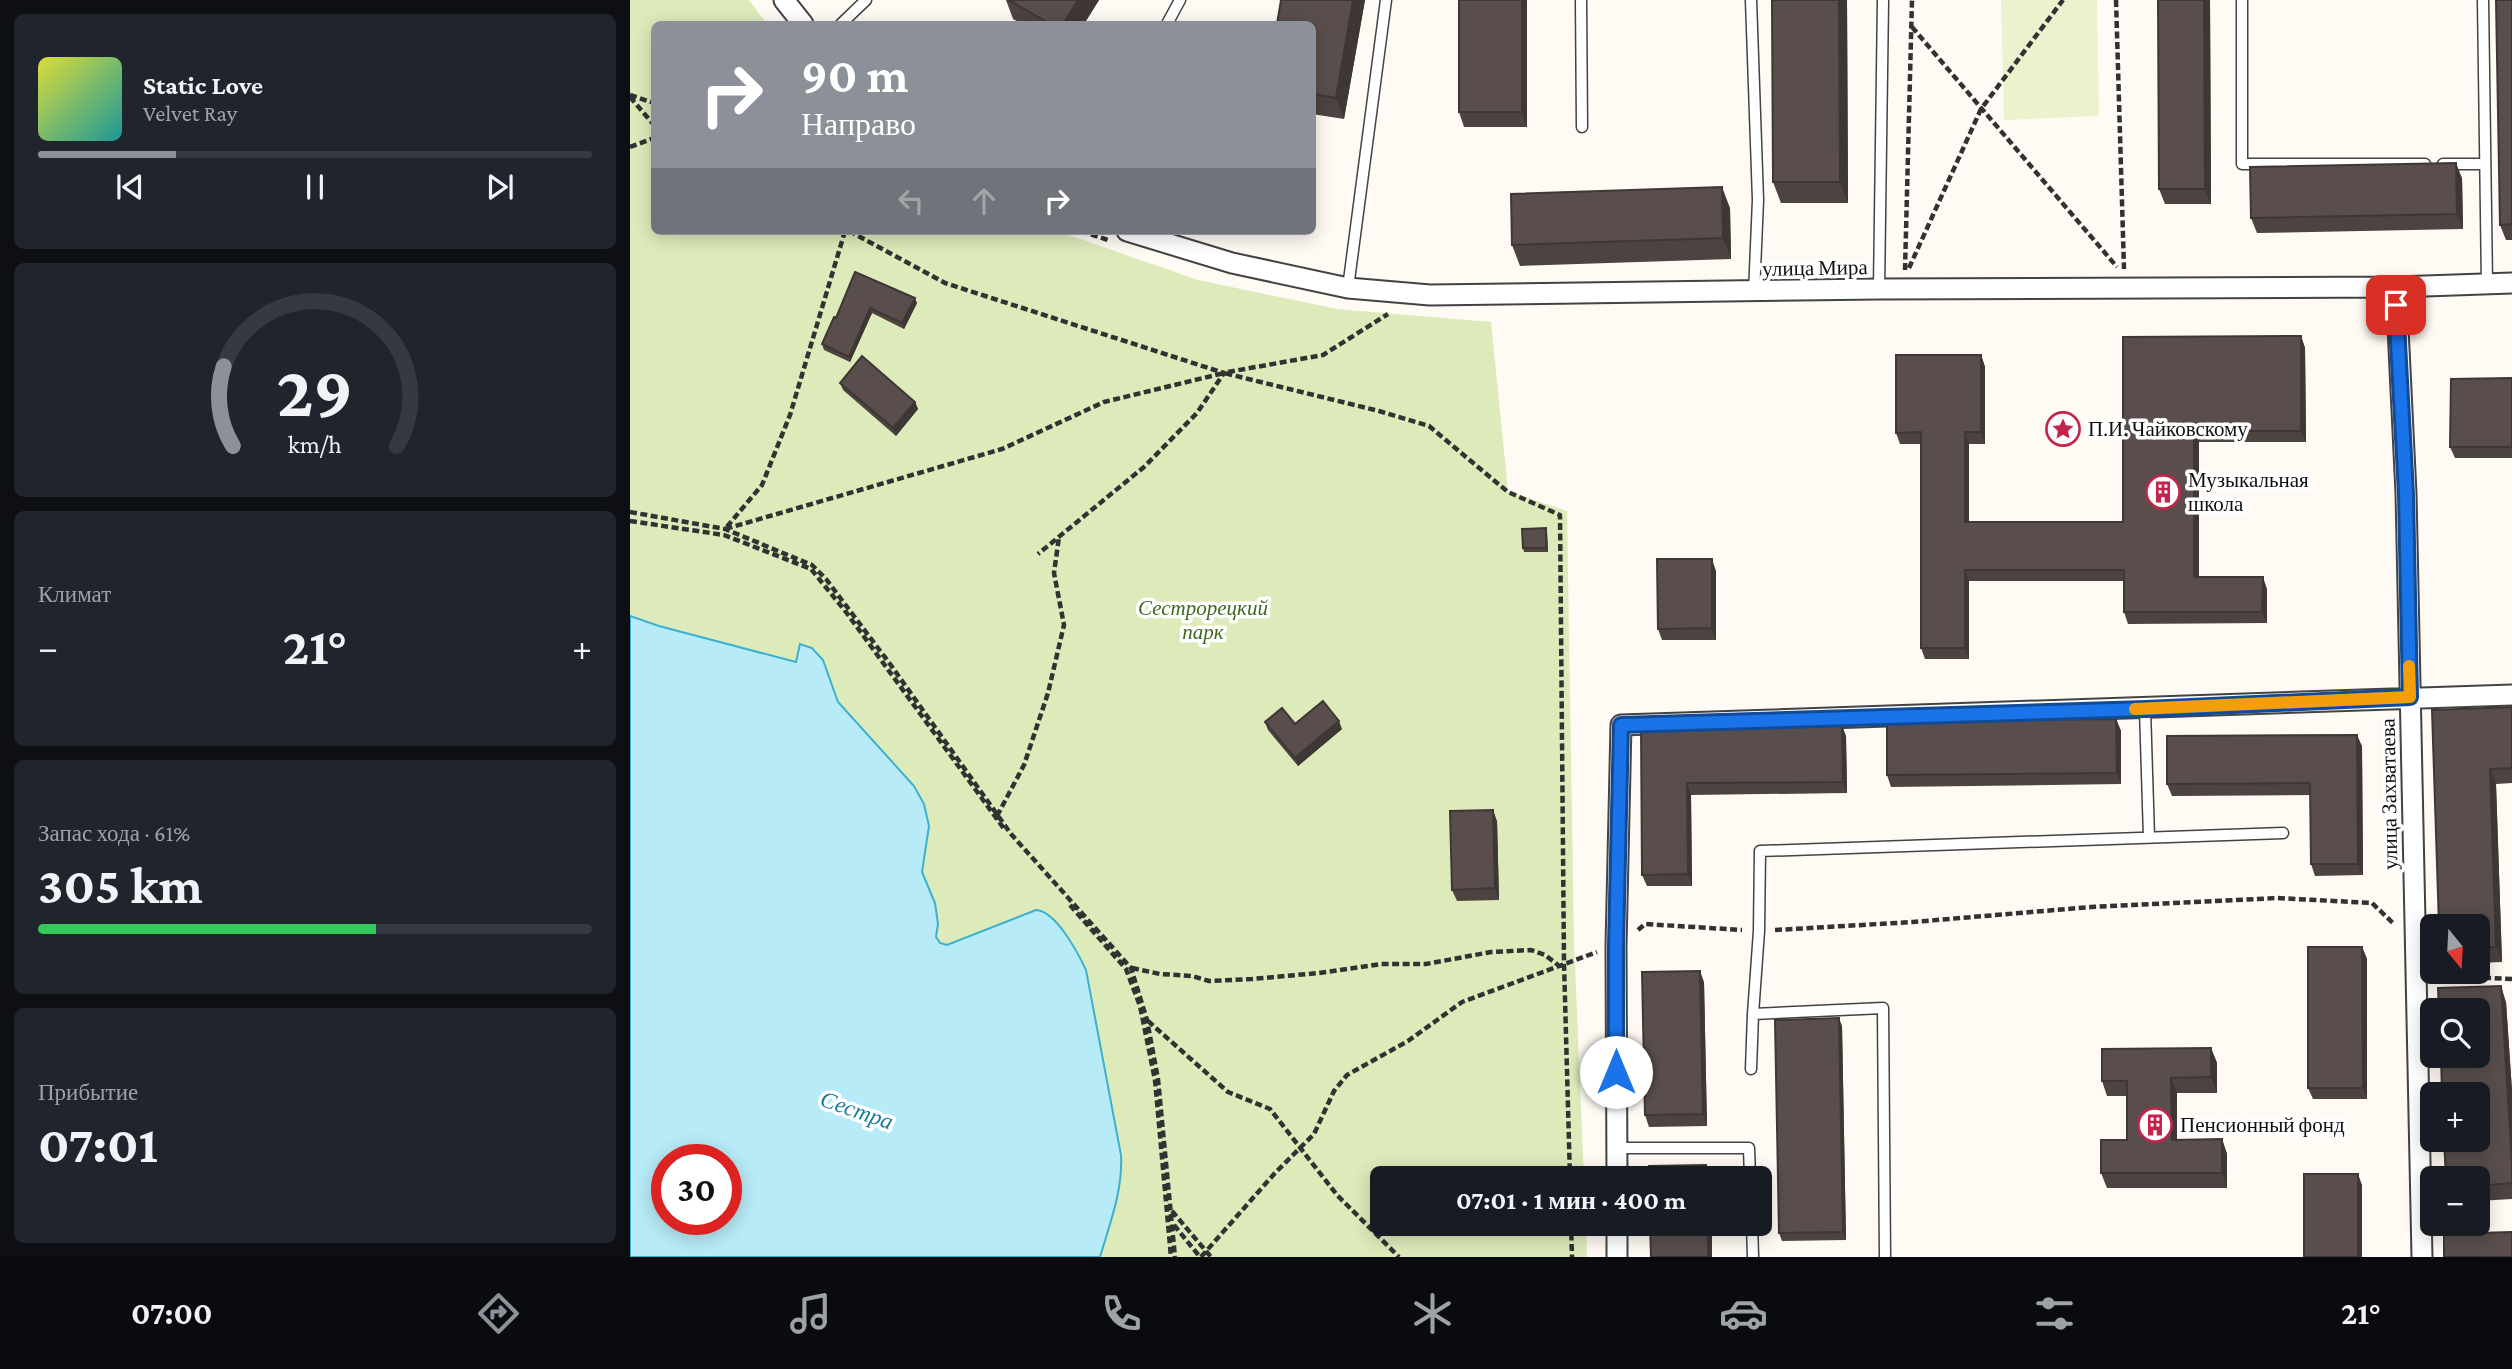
<!DOCTYPE html>
<html lang="ru">
<meta charset="utf-8">
<style>
:root{--surface:#171b24;--page:#20242c;--text:#f1f3f6;--muted:#9ea1a6;--line:#363941;--accent:#8c9099}
body{margin:0;font-family:"Crimson Pro",serif;background:var(--page);color:var(--text);height:100vh;display:flex;flex-direction:column;font-size:26px;white-space:nowrap}
*{box-sizing:border-box;margin:0}
p{font-size:23px;color:var(--muted)}
.icon{flex:none;width:38px;height:38px;fill:none;stroke:currentColor;stroke-width:2;stroke-linecap:round;stroke-linejoin:round}
.map{position:relative;flex:1;overflow:hidden}
.panel{display:flex;flex-direction:column;gap:14px;padding:14px;background:#0d0f14;width:630px}
.panel>*{flex:none}
.top-card{position:absolute;left:21px;top:21px;width:665px;height:214px;border-radius:10px;box-shadow:0 4px 18px #0003;background:#8c9099;color:#fff;overflow:hidden}
.needle{width:46px;rotate:162deg}
.tools{position:absolute;left:1790px;top:914px;display:grid;gap:14px}
.tools a{display:grid;place-items:center;width:70px;height:70px;border-radius:10px;background:var(--surface);box-shadow:0 4px 18px #0003;font-size:35px}
.speed{position:absolute;left:21px;top:1144px;display:flex;gap:14px;font-size:35px;font-weight:700;text-align:center}
.speed>*{display:grid;place-content:center;width:91px;height:91px;border-radius:50%;background:var(--surface);box-shadow:0 4px 18px #0003;line-height:1}
.speed .limit{border:10px solid #d22;background:#fff;color:#111}
.pin{position:absolute;display:grid;place-items:center;width:60px;height:60px;color:#fff;margin:-30px;border-radius:14px;box-shadow:0 4px 10px #0006}
.me{position:absolute;width:77px;margin:-38px;rotate:0deg;stroke-linejoin:round;filter:drop-shadow(0 0 5px #0008)}
.turn{display:flex;align-items:center;gap:24px;height:147px;padding:0 35px;font-size:32px}
.turn .icon{width:91px;height:91px;stroke-width:2.5}
.turn b{display:block;font-size:49px;line-height:60px}
.lanes{display:flex;align-items:center;height:66px;padding:0 35px;background:#0003;justify-content:center;gap:35px;direction:ltr}
.lanes .off{opacity:.35}
.big{font-size:52px;font-weight:700;line-height:1.1}
.panel .widget{flex:1;display:flex;flex-direction:column;justify-content:center;gap:10px;min-width:0;padding:0 24px;border-radius:10px;background:var(--page)}
.panel .dial{align-items:center;gap:0}
.dial svg{height:182px;overflow:visible;fill:none;stroke:var(--line);stroke-width:7;stroke-linecap:round;text-anchor:middle}
.dial text{fill:var(--text);stroke:none}
.song{display:flex;align-items:center;gap:21px}
.cover{width:84px;height:84px;border-radius:10px;background:linear-gradient(135deg,hsl(60 70% 55%),hsl(180 70% 35%))}
.played{height:7px;border-radius:4px;background:linear-gradient(90deg,var(--accent) 25%,var(--line) 25%)}
.keys{display:flex;justify-content:space-around;direction:ltr}
.heat{display:flex;justify-content:space-between;align-items:center;font-size:38px;direction:ltr}
.charge{height:10px;border-radius:5px;background:linear-gradient(90deg,#34c759 61%,var(--line) 0)}
.trip{position:absolute;left:740px;top:1166px;width:402px;height:70px;border-radius:10px;background:var(--surface);box-shadow:0 4px 18px #0003;font-weight:700;line-height:70px;text-align:center}
.tab-bar{display:flex;height:112px;justify-content:space-around;align-items:center;background:#090b0e;color:var(--muted)}
.tab-bar .icon{width:49px;height:49px}
.tab-bar .active{color:var(--accent)}
.tab-bar b{font-size:32px;color:var(--text)}
main{display:flex;flex:1;min-height:0}
.map>svg:first-child{display:block}
</style>
<main>
<section class="panel">
<div class="widget">
<div class="song"><i class="cover"></i><div><b>Static Love</b><p>Velvet Ray</p></div></div>
<div class="played"></div>
<div class="keys"><svg class="icon" aria-label="previous" viewBox="0 0 24 24"><path d="M18 5L8 12l10 7zM5 5v14"/></svg><svg class="icon" aria-label="pause" viewBox="0 0 24 24"><path d="M8 5v14M16 5v14"/></svg><svg class="icon" aria-label="next" viewBox="0 0 24 24"><path d="M6 5l10 7-10 7zM19 5v14"/></svg></div>
</div>
<div class="widget dial"><svg viewBox="0 0 100 80">
<path d="M14 69A42 42 0 1 1 86 69"/>
<path d="M14 69A42 42 0 0 1 10 34" stroke="#8c9099"/>
<text x="50" y="56" font-size="32" font-weight="700">29</text>
<text x="50" y="72" font-size="11">km/h</text>
</svg></div>
<div class="widget"><p>Климат</p>
<div class="heat"><a>−</a><b class="big">21°</b><a>+</a></div>
</div>
<div class="widget"><p>Запас хода · 61%</p><b class="big">305 km</b><div class="charge"></div></div>
<div class="widget"><p>Прибытие</p><b class="big">07:01</b></div>
</section>
<div class="map">
<svg width="1882" height="1257" viewBox="0 0 1882 1257">
<rect width="100%" height="100%" fill="#fffaf3"/>
<path fill="#ddebbb" d="M0 0H119L137 24H24V231H427L568 280 707 309 861 322 878 491 937 511 944 943 954 1178H752V1223H956L957 1257H470L489 1192 406 910 317 945 310 944 306 937 308 924 305 903 292 872 299 826 294 804 284 786 208 702 193 660 167 662 29 626 0 616Z"/>
<path fill="#ecf2cd" d="M1371 0H1467L1469 116 1374 120Z"/>
<path fill="#b7ebf7" stroke="#3db0cf" stroke-width="2" fill-rule="evenodd" d="M0 616 29 626 166 662 170 644 182 648 193 660 208 702 284 786 294 804 299 826 292 872 305 903 308 924 306 937 310 943 317 945 406 910C426 911 448 953 456 970L491 1155C493 1190 480 1223 470 1257H0ZM37 1160H96V1220H37Z"/>
<g fill="none" stroke-linecap="round" stroke-linejoin="round">
<g stroke="#434343" stroke-width="13">
<path id="lane" d="M951 0 952 127
M1121 0 1128 200 1124 293
M1612 0V164H1795
M1853 0 1857 284
M211 24 236 0
M537 24 550 0
M1813 164H1855
M718 288 756 0
M1249 289 1253 0
M1515 709 1519 837
M1123 1014 1129 931 1130 851 1653 833
M1121 1069 1123 1014 1253 1008 1255 1257
M987 1148H1119L1120 1178
M1122 1223 1123 1257"/>
</g>
<g stroke="#434343" stroke-width="23">
<path id="street" d="M154 0 173 24
M497 231 602 263 718 288 800 295 1249 289 1766 287 1882 283
M1766 287 1776 493 1792 1257
M987 1178 986 946 991 725 1882 695
M987 1223V1257"/>
</g>
<path stroke="#323232" stroke-width="4.5" stroke-dasharray="7 3.5" stroke-linecap="butt" d="M1486 0 1494 269
M1282 27 1487 267
M0 95 24 103
M0 97 24 125
M0 147 24 138
M215 231 160 415 132 485 95 529 372 449 474 402 594 373 749 411 799 426 878 492 930 515 934 963 940 1178
M219 231 315 283 594 373 567 413 514 467 408 554
M451 231 478 240
M1279 268 1351 109 1433 0
M1275 270 1282 0
M598 372 693 355 758 314
M0 512 95 529 182 565 196 579 260 664 381 834 501 968 517 1020 528 1079 545 1257
M0 521 94 535 181 569 216 612 375 830
M367 816 394 765 418 693 434 625 424 573 429 537
M440 905 496 969 510 1006 525 1080 541 1257
M1008 930 1015 924 1112 930
M1145 930 1283 922 1461 907 1647 898 1742 903 1764 924
M502 968 530 974 562 976 579 981 622 979 689 973 751 964H796L861 952 901 950 915 955 928 965
M1814 971 1820 976 1882 979
M518 1021 598 1092 640 1109 707 1195 769 1257
M542 1211 581 1257
M941 1223 942 1257
M544 1225 570 1257
M571 1257 645 1173 684 1134 704 1091 717 1075 778 1041 832 1002 967 952"/>
<use href="#lane" stroke="#fff" stroke-width="10"/>
<use href="#street" stroke="#fff" stroke-width="19"/>
</g>
<path fill="#4d4341" d="M376 0H469L454 24H392L383 19Z
M735 0 714 119 682 114V24Z
M829 0H897V127H834L829 112Z
M1217 0 1218 203H1151L1143 182Z
M1528 0H1580L1581 204H1535L1529 189Z
M1882 0V240H1876L1870 225Z
M1832 178 1833 229 1627 233 1621 218Z
M1100 208 1101 259 890 266 882 245Z
M225 272 287 303 274 329 242 313 220 362 194 350 192 344 206 318Z
M1671 336 1675 348 1676 442H1569V577L1637 589V623L1498 624 1494 612V581H1339V659H1295L1291 648V444H1270L1266 433 1351 355 1355 367V444H1339V522H1493V337Z
M1882 378V458H1825L1820 447Z
M210 383 285 402 288 409 266 436 213 390Z
M916 528 917 532 918 552H894L893 548Z
M1086 571V640H1032L1028 629Z
M1882 707V783L1866 784 1872 962 1848 963V926L1802 710Z
M1486 719 1491 731V784L1261 787 1257 775Z
M635 722 712 729 668 766 638 730Z
M1011 726 1216 736 1217 793 1061 795 1062 886H1017L1012 875Z
M1732 746 1733 875 1685 876 1681 864 1680 795 1542 796 1537 784Z
M867 821 869 900 827 901 822 890Z
M1732 947 1737 959V1099H1683L1678 1088Z
M1074 982 1077 1126 1019 1127 1015 1115Z
M1876 1002 1882 1091V1199L1848 1201V1178Z
M1212 1026 1216 1240 1152 1241 1149 1233Z
M1581 1048 1587 1063V1093H1547V1140L1592 1139 1597 1154V1188H1477L1471 1173 1497 1140V1096H1477L1472 1081Z"/>
<path fill="#3e3735" d="M448 0H469L454 24H433Z
M723 0H735L714 119 706 98Z
M892 0H897V127L892 112Z
M1209 0H1217L1218 203 1210 182Z
M1574 0H1580L1581 204 1575 189Z
M1826 163 1832 178 1833 229 1827 214Z
M1092 187 1100 208 1101 259 1093 238Z
M285 298 287 303 274 329 272 323Z
M240 308 242 313 220 362 219 357Z
M1671 336 1675 348 1676 442 1671 431Z
M1351 355 1355 367V444L1351 432Z
M285 402 288 409 266 436 263 428Z
M1564 431 1569 442V589L1564 577Z
M1335 432 1339 444V534L1335 522Z
M916 528 917 532 918 552 916 548Z
M1082 559 1086 571V640L1082 628Z
M1335 570 1339 581V659L1335 648Z
M1633 577 1637 589V623L1632 612Z
M1486 719 1491 731V784L1487 773Z
M709 721 712 729 668 766 665 758Z
M1212 725 1216 736 1217 793 1213 782Z
M1727 735 1732 746 1733 875 1728 864Z
M1860 769 1866 784 1872 962 1866 947Z
M1057 783 1061 795 1062 886 1058 874Z
M863 810 867 821 869 900 865 888Z
M1732 947 1737 959V1099L1733 1088Z
M1070 971 1074 982 1077 1126 1073 1114Z
M1871 986 1876 1002 1882 1091V1163Z
M1209 1018 1212 1026 1216 1240 1213 1232Z
M1581 1048 1587 1063V1093L1581 1077Z
M1541 1078 1547 1093V1155L1542 1140Z
M1592 1139 1597 1154V1188L1592 1173Z
M1076 1165 1081 1178H1077Z
M1728 1174 1732 1185V1257H1728Z
M1078 1223H1082V1257H1078Z"/>
<path fill="#594e4c" stroke="#3e3735" stroke-width="2" d="M379 0H448L433 24H420Z
M651 0H723L706 98 682 94V24H647Z
M829 0H892V112H829Z
M1142 0H1209L1210 182H1143Z
M1528 0H1574L1575 189H1529Z
M1866 0H1882V224L1870 225Z
M1826 163 1827 214 1621 218 1620 167Z
M1092 187 1093 238 882 245 881 194Z
M225 272 285 298 272 323 240 308 219 357 192 344 204 317 206 318Z
M1671 336V431H1564V577H1633L1632 612H1494V570H1335V648H1291V432L1266 433V355H1351V432H1335V522H1493V337Z
M232 356 285 402 263 428 210 383Z
M1882 378V447H1820L1821 379Z
M916 528V548H893L892 529Z
M1027 559H1082V628L1028 629Z
M693 701 709 721 665 758 635 722 652 708 665 724Z
M1882 707V768L1860 769 1866 947H1848V926H1809L1802 710Z
M1486 719 1487 773 1257 775V721Z
M1212 725 1213 782 1057 783 1058 874 1012 875 1011 726Z
M1727 735 1728 864H1681L1680 783 1537 784V736Z
M863 810 865 888 822 890 820 811Z
M1678 947H1732L1733 1088H1678Z
M1070 971 1073 1114 1015 1115 1012 972Z
M1871 986 1882 1163V1183L1848 1186V1178H1816L1814 1139H1848V1094H1812L1811 1055H1848V1010H1809L1808 988Z
M1209 1018 1213 1232 1149 1233 1145 1020Z
M1581 1048V1077L1541 1078 1542 1140 1592 1139V1173H1471V1140H1497V1081H1472V1049Z
M1076 1165 1077 1178H1019V1166Z
M1674 1174H1728V1257H1674Z
M1020 1223H1078V1257H1021Z
M1882 1232V1257H1814V1234Z"/>
<g fill="none" stroke-linecap="round" stroke-linejoin="round">
<g stroke="#114b97" stroke-width="18">
<path id="route" d="M986 1072V946L991 725 1516 709 1780 697 1776 494 1766 305"/>
</g>
<use href="#route" stroke="#1a73e8" stroke-width="12"/>
<path stroke="#f59e0b" stroke-width="12" d="M1505 709 1780 697 1779 666"/>
</g>
<defs>
<g id="sight-ring" transform="scale(1.75)"><circle r="9.5" fill="#fff" stroke="#c2254b" stroke-width="1.5"/><path d="M0-6L1.8-2.2L6-1.7L2.9 1.2L3.7 5.4L0 3.3L-3.7 5.4L-2.9 1.2L-6-1.7L-1.8-2.2Z" fill="#c2254b"/></g>
<g id="building-ring" transform="scale(1.75)"><circle r="9.5" fill="#fff" stroke="#c2254b" stroke-width="1.5"/><path d="M-4-6H4V6H1V3H-1V6H-4ZM-2.5-4.3h1.7v1.8h-1.7ZM.8-4.3h1.7v1.8H.8ZM-2.5-1h1.7V.8h-1.7ZM.8-1h1.7V.8H.8Z" fill="#c2254b"/></g>
</defs>
<g fill-rule="evenodd">
<use href="#sight-ring" x="1433" y="429"/>
<use href="#building-ring" x="1533" y="492"/>
<use href="#building-ring" x="1525" y="1125"/>
</g>
<g text-anchor="middle" dominant-baseline="central" stroke-width="7" stroke-linejoin="round" paint-order="stroke">
<g font-size="21" fill="#101010" stroke="#fff">
<text transform="translate(1185 268) rotate(-1)">улица Мира</text>
<text transform="translate(1759 794) rotate(-91)">улица Захватаева</text>
</g>
<g font-size="21" fill="#101010" stroke="#fff" text-anchor="start">
<text x="1458" y="429">П.И. Чайковскому</text>
<text x="1558" y="480">Музыкальная<tspan x="1558" dy="24">школа</tspan></text>
<text x="1550" y="1125">Пенсионный фонд</text>
</g>
<g font-size="21" font-style="italic" fill="#3c691e" stroke="#fff">
<text x="573" y="608">Сестрорецкий<tspan x="573" dy="24">парк</tspan></text>
</g>
<g font-size="23" font-style="italic" fill="#167b9d" stroke="#fff">
<text transform="translate(227 1110) rotate(19)">Сестра</text>
</g>
</g>
</svg>
<div class="tools">
<a><svg class="needle" viewBox="-14 -14 28 28"><path d="M0-13l5 13h-10z" fill="#e53935"/><path d="M0 13l5-13h-10z" fill="#9ea1a6"/></svg></a>
<a><svg class="icon" aria-label="search" viewBox="0 0 24 24"><circle cx="10" cy="10" r="6"/><path d="M15 15l6 6"/></svg></a>
<a>+</a>
<a>−</a>
</div>
<div class="speed"><div class="limit">30</div></div>
<div class="pin" style="left:1766px;top:305px;background:#d93025"><svg class="icon" aria-label="arrive" viewBox="0 0 24 24"><path d="M6 21V4h12l-3 4 3 4H6"/></svg></div>
<svg class="me" style="left:986px;top:1072px" viewBox="-20 -20 40 40"><circle r="19" fill="#fff"/><path d="M0-13L10 11 0 6-10 11z" fill="#1a73e8"/></svg>
<div class="trip">07:01 · 1 мин · 400 m</div>
<div class="top-card">
<div class="turn"><svg class="icon" aria-label="right" viewBox="0 0 24 24"><path d="M7 20v-9h11M14 6l5 5-5 5"/></svg><div><b>90 m</b>Направо</div></div>
<div class="lanes"><svg class="icon off" aria-label="left" viewBox="0 0 24 24"><path d="M17 20v-9H6M10 6l-5 5 5 5"/></svg><svg class="icon off" aria-label="ahead" viewBox="0 0 24 24"><path d="M12 20V5M6 11l6-6 6 6"/></svg><svg class="icon" aria-label="right" viewBox="0 0 24 24"><path d="M7 20v-9h11M14 6l5 5-5 5"/></svg></div>
</div>
</div>
</main>
<nav class="tab-bar">
<b>07:00</b>
<svg class="icon active" aria-label="directions" viewBox="0 0 24 24"><path d="M12 3l9 9-9 9-9-9zM9 14v-3h6M13 9l2 2-2 2"/></svg>
<svg class="icon" aria-label="music" viewBox="0 0 24 24"><path d="M9 18V5l10-2v13"/><circle cx="6" cy="18" r="3"/><circle cx="16" cy="16" r="3"/></svg>
<svg class="icon" aria-label="phone" viewBox="0 0 24 24"><path d="M5 4h4l2 5-3 2q2 4 5 5l2-3 5 2v4C11 20 4 13 5 4z"/></svg>
<svg class="icon" aria-label="climate" viewBox="0 0 24 24"><path d="M12 3v18M4 7l16 10M4 17L20 7"/></svg>
<svg class="icon" aria-label="car" viewBox="0 0 24 24"><path d="M5 17H2v-5l4-1 3-4h7l3 4 3 1v5h-3M9 17h6M6 11h13"/><circle cx="7" cy="17" r="2"/><circle cx="17" cy="17" r="2"/></svg>
<svg class="icon" aria-label="filters" viewBox="0 0 24 24"><path d="M4 7h16M4 17h16"/><circle cx="9" cy="7" r="2"/><circle cx="15" cy="17" r="2"/></svg>
<b>21°</b>
</nav>
